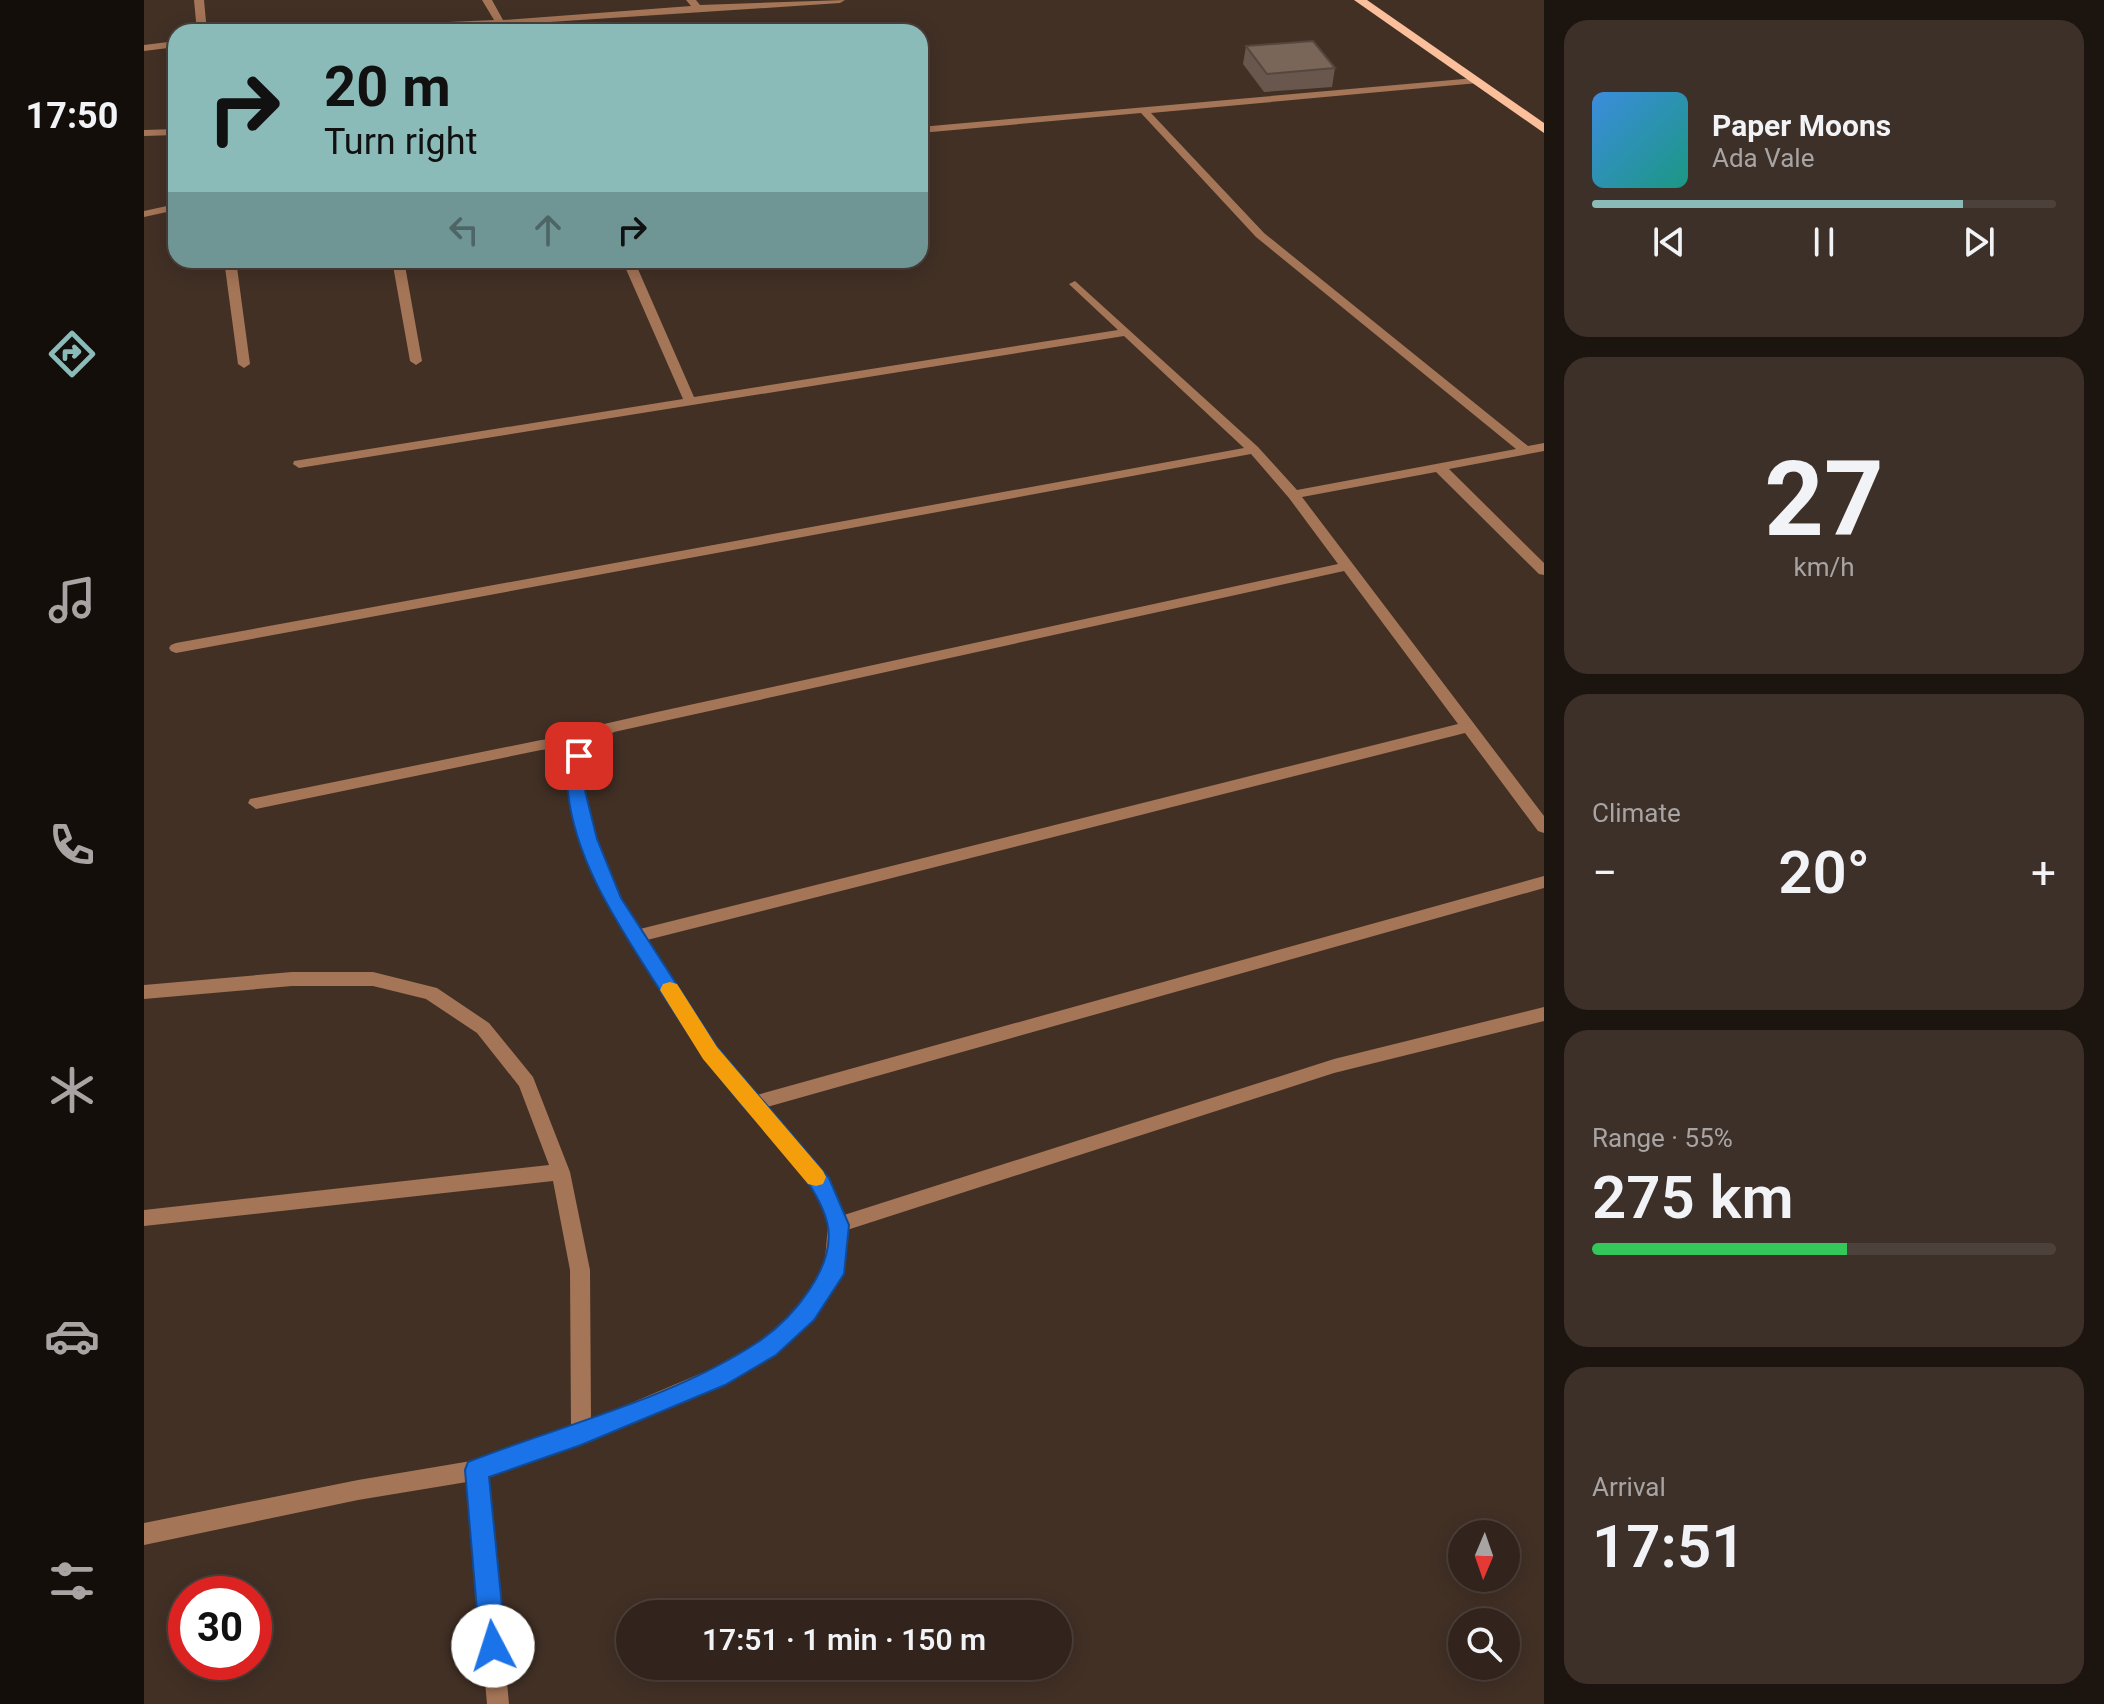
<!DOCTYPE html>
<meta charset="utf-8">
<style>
:root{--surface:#32241c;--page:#3d3029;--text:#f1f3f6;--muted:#a8a4a3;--line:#4d413b;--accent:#8bbbb9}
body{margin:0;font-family:Roboto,sans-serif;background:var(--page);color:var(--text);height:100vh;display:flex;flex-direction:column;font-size:30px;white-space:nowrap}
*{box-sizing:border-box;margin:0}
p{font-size:26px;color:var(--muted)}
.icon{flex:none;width:44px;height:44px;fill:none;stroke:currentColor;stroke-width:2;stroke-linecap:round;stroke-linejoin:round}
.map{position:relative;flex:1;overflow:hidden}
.drawer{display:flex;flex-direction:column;gap:20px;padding:20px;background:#1c140f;width:560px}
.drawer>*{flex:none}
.top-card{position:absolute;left:24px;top:24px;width:760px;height:244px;border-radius:24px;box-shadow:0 4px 20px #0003,0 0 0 2px var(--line);background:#8bbbb9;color:#111;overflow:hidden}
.needle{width:52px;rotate:182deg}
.buttons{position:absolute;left:1304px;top:1520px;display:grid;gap:16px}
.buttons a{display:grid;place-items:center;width:72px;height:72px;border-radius:50%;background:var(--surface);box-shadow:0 4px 20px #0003,0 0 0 2px var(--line);font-size:40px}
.speed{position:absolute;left:24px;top:1576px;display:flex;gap:16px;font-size:40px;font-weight:700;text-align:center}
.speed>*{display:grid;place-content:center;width:104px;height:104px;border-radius:50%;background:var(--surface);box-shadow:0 4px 20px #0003,0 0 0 2px var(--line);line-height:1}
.speed .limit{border:12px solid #d22;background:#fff;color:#111}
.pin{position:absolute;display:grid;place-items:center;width:68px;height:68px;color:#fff;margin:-34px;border-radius:16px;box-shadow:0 4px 12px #0006}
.me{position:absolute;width:88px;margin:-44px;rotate:355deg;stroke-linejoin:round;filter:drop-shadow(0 0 6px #0008)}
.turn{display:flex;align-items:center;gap:28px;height:168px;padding:0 24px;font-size:36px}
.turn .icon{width:104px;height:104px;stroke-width:2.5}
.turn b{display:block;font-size:56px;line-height:68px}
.lanes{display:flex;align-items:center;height:76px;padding:0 24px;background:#0003;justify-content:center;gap:40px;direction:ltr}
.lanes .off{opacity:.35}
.big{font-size:60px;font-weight:600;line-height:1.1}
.drawer .card{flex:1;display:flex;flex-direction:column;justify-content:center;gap:12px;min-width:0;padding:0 28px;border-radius:24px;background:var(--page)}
.drawer .dial{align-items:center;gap:0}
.dial b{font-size:104px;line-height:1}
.song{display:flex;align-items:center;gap:24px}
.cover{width:96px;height:96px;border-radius:12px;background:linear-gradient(135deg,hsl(210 70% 55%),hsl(170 70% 35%))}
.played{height:8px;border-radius:4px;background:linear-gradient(90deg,var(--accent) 80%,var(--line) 80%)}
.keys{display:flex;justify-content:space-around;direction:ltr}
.heat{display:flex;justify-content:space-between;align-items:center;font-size:44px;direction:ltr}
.charge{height:12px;border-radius:6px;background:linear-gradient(90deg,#34c759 55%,var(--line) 0)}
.trip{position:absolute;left:472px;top:1600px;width:456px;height:80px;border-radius:40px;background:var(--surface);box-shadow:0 4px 20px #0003,0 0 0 2px var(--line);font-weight:600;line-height:80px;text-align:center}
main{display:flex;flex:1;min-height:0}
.menu{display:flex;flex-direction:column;width:144px;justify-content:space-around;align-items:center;background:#140e0b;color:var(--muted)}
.menu .icon{width:56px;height:56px}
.menu .on{color:var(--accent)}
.menu b{font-size:36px;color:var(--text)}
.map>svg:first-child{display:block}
</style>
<main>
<nav class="menu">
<b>17:50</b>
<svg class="icon on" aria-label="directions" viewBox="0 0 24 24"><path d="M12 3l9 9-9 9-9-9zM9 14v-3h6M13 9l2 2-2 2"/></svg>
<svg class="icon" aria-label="music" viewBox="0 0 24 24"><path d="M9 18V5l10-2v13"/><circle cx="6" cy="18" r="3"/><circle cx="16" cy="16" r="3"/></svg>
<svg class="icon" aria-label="phone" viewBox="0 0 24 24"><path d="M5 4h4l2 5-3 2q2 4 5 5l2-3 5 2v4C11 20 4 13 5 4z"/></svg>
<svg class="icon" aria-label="climate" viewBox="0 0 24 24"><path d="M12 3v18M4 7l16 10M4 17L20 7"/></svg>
<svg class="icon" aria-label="car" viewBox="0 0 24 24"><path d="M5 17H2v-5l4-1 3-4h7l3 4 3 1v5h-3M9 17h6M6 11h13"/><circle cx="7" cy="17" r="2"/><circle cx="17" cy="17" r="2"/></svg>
<svg class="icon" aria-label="filters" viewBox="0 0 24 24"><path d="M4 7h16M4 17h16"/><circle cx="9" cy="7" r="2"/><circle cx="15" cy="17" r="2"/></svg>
</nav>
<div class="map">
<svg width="1400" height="1704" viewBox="0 0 1400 1704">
<rect width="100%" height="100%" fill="#423025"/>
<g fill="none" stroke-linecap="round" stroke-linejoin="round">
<path fill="#a57557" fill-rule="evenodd" d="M50 0H60L63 32H53Z
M338 0H348L359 20 547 6 542 0H552L556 5 701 0 696 3 362 25 365 32H357L353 26 210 32H140L145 29 350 20Z
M32 41V47L0 51V45Z
M1331 78 1334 79V83L1007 113 1120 233 1384 446 1400 443V451L1305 469 1400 563V575L1395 574 1292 472 1158 497 1400 816V833L1394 831 1321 733 503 940 572 1048 613 1095 1400 876V888L623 1107 685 1178 700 1215 1190 1059 1400 1007V1021L1190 1073 703 1230 696 1280 669 1318 631 1355 579 1384 444 1441 344 1476 365 1704H343L323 1482 214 1500 0 1545V1523L214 1480 333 1460 427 1428 426 1270 409 1181 0 1226V1210L405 1165 375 1086 333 1033 282 999 229 986H148L0 999V985L148 972H229L293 988 345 1023 389 1077 426 1172 446 1270 447 1420 565 1370 617 1341 655 1306 680 1271 684 1225 670 1188 560 1058 461 900 436 839 424 791 427 756 433 746 397 750 112 809 104 803 106 799 397 740 442 735 460 724 513 712 1194 564 1145 498 1107 454 32 653 27 651 25 648 27 645 32 643 1100 448 980 336 155 468 149 464 150 461 539 399 478 260H490L550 397 974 330 927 286 925 284 931 281 1114 447 1153 490 1372 449 1112 237 997 113 776 133V127ZM1200 571 1314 724 496 929C470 889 428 805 443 757 446 744 459 739 470 732Z
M32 129V135L0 136V130Z
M32 204V210L0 217V211Z
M80 260H92L106 364 100 368 94 364Z
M248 260H260L278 361 272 365 266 361Z"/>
<path fill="#fbc09b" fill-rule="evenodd" d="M1210 0H1223L1400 123V133Z"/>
</g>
<path fill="#69574d" d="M1102 46 1191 68 1188 87 1120 92 1099 64Z"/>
<path fill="#7a6559" stroke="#55473e" stroke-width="2" d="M1169 41 1191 68 1123 74 1102 46Z"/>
<path fill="#1a73e8" stroke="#114b97" stroke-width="2" d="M435 750 444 756 441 791 453 839 477 898 573 1047 685 1178 705 1225 700 1274 670 1320 632 1355 581 1385 437 1445 345 1477 362 1646 358 1655 349 1658 340 1655 336 1646 321 1470 324 1462C418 1425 530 1398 614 1342 648 1319 694 1266 683 1222 672 1179 624 1135 595 1101 561 1060 533 1017 505 973 470 918 431 858 424 792 422 781 426 767 427 756Z"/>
<path fill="#f59e0b" d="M526 982 533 984 573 1047 679 1171 682 1177 679 1184 672 1186 664 1184 559 1059 516 990 519 984Z"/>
</svg>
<div class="buttons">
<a><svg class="needle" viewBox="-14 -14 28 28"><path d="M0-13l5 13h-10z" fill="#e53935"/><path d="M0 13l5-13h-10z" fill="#a8a4a3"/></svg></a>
<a><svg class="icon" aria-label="search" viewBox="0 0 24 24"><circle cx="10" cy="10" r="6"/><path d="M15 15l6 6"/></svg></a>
</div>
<div class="speed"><div class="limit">30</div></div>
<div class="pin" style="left:435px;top:756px;background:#d93025"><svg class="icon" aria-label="arrive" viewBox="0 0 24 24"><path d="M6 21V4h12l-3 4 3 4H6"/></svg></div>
<svg class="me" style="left:349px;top:1646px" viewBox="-20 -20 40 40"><circle r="19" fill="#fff"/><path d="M0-13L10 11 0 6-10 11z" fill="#1a73e8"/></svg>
<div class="trip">17:51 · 1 min · 150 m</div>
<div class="top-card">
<div class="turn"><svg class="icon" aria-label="right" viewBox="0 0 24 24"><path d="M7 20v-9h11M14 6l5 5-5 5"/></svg><div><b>20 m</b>Turn right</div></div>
<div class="lanes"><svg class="icon off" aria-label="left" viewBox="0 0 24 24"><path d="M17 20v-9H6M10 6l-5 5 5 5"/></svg><svg class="icon off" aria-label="ahead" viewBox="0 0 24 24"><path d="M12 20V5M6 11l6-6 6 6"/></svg><svg class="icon" aria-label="right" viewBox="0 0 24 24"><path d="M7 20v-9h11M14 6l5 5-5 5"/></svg></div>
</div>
</div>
<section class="drawer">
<div class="card">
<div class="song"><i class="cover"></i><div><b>Paper Moons</b><p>Ada Vale</p></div></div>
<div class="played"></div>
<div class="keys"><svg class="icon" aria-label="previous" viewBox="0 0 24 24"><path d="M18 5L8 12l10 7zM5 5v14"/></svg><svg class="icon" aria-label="pause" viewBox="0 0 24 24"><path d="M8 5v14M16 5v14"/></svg><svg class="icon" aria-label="next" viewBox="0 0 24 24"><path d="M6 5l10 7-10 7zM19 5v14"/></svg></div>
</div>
<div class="card dial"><b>27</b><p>km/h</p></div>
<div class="card"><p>Climate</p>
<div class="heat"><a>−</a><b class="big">20°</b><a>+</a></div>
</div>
<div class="card"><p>Range · 55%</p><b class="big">275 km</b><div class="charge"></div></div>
<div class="card"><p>Arrival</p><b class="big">17:51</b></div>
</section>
</main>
